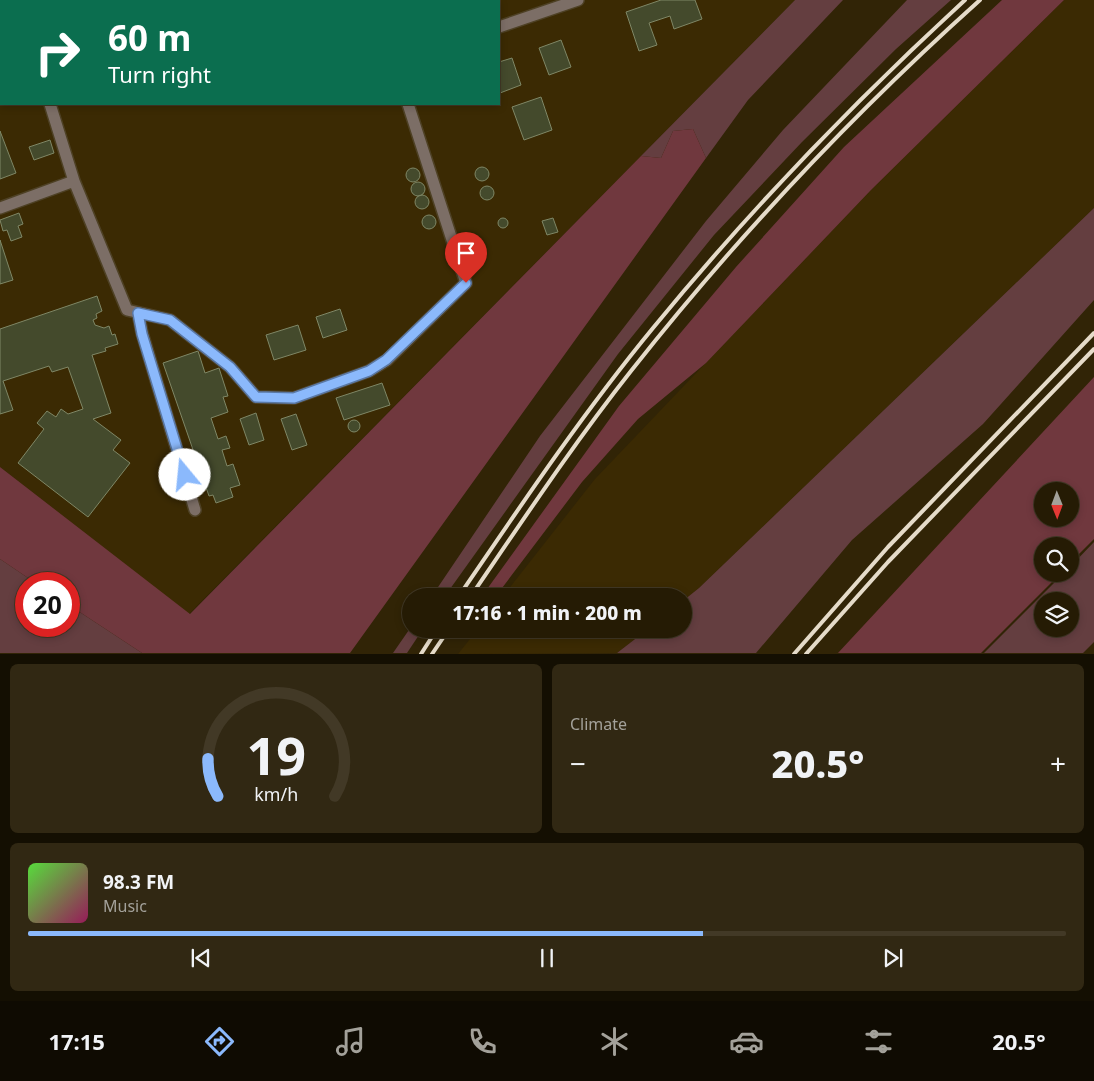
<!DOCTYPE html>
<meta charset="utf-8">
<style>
:root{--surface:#251b04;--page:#312813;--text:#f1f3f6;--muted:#a3a19a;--line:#423926;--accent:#8bb9fc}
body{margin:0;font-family:"Noto Sans",sans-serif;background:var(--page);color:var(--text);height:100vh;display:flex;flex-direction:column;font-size:19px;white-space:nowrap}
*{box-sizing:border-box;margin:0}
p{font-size:16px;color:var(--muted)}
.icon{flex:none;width:28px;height:28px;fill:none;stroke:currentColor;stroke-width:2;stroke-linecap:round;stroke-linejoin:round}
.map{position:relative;height:654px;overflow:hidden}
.side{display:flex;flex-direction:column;gap:10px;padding:10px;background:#140f02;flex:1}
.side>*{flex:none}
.top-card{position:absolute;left:0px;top:0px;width:500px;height:105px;box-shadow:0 2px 8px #0003,0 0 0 1px var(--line);background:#0b6e4f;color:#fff;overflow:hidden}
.needle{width:32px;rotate:179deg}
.buttons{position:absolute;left:1034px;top:482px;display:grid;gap:10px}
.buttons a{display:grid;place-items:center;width:45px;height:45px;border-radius:50%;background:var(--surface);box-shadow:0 2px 8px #0003,0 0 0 1px var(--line);font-size:25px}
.speed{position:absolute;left:15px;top:572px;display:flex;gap:10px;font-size:25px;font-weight:700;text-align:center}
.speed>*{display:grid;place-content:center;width:65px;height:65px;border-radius:50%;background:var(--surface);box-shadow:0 2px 8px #0003,0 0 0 1px var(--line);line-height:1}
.speed .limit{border:8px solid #d22;background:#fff;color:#111}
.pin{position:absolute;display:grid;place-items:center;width:42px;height:42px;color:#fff;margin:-51px -21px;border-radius:50% 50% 50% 0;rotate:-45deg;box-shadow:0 0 5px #0007}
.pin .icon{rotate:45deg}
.me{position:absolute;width:55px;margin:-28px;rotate:343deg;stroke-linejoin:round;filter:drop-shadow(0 0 4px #0008)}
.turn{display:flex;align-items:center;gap:18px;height:105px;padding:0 25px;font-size:22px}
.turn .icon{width:65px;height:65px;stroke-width:2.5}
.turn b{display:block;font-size:35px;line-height:42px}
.big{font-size:38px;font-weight:800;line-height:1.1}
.side .tile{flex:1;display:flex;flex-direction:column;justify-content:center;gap:8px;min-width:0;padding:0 18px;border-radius:8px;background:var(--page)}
.side .dial{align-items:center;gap:0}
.dial svg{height:130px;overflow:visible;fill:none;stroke:var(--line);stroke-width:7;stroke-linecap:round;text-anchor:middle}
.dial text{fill:var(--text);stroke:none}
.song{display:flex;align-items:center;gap:15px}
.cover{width:60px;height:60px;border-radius:8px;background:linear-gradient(135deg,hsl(110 70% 55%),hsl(330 70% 35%))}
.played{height:5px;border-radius:2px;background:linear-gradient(90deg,var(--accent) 65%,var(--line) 65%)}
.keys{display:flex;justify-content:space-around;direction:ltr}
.heat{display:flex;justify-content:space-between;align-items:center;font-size:28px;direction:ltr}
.side .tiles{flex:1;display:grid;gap:10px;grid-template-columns:1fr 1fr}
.tile:last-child{grid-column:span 2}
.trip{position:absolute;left:402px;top:588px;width:290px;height:50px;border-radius:25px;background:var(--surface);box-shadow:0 2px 8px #0003,0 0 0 1px var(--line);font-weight:800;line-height:50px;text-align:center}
.tab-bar{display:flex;height:80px;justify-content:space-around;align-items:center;background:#0f0b02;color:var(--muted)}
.tab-bar .icon{width:35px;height:35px}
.tab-bar .active{color:var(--accent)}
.tab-bar b{font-size:22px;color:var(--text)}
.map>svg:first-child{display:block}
</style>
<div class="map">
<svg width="1094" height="654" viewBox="0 0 1094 654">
<rect width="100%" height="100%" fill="#312406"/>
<path fill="#3b2a03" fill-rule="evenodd" d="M0 0H795L189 614 0 467ZM1 1H499V104H1Z
M1064 0H1094V208L699 588 684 600V596H503L595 479 871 190Z
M478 629H648L617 653 458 654Z"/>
<path fill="#643e40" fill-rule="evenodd" d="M795 0H843L748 100 706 158 693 129 673 131 661 158 641 156Z
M907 0H951L896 49 802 142 714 235 618 354 445 596H432L540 436 706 221 783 130Z
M1094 208V300L983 424 852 540 756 653H617L648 629H684V600L699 588Z
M1094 542V642L1083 653H984L1063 574H1070V567ZM1070 601V629H1042V601Z
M0 559 37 584H26V626H69V605L142 653H0Z
M411 627V629H423L407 653H393Z"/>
<path fill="#70383e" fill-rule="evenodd" d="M1002 0H1064L871 190 706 363 638 419 582 482 496 596H482L619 406 736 267 844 147Z
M693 129 706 158 350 653H142L69 605V584H37L0 559V467L190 614 641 156 661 158 673 131Z
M1094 377V539L1070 563V546H1042V574H1060L981 653H838ZM1042 491H1070V519H1042Z"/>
<path fill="#444a2c" stroke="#7f8766" d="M661 0H695L702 19 674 29 670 16 649 23 657 45 639 51 626 12Z
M561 40 571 67 549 75 539 48Z
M512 58 521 85 500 93 499 62Z
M541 97 552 130 524 140 512 107Z
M0 131 16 173 0 179Z
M50 140 54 153 34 160 29 147Z
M475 174a7 7 0 1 1 14 0a7 7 0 1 1-14 0Z
M406 175a7 7 0 1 1 14 0a7 7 0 1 1-14 0Z
M411 189a7 7 0 1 1 14 0a7 7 0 1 1-14 0Z
M480 193a7 7 0 1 1 14 0a7 7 0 1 1-14 0Z
M415 202a7 7 0 1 1 14 0a7 7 0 1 1-14 0Z
M19 213 23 224 18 226 22 237 11 241 7 230 3 231 0 220Z
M422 222a7 7 0 1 1 14 0a7 7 0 1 1-14 0Z
M553 218 558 232 547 235 542 221Z
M498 223a5 5 0 1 1 10 0a5 5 0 1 1-10 0Z
M0 240 13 280 0 284Z
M97 296 102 311 96 314 97 318 93 320 95 325 104 328 109 326 112 335 115 334 118 344 105 348 106 351 92 355 111 413 93 419 121 440 113 450 130 463 88 517 18 463 44 429 37 423 47 411 56 417 61 409 68 414 83 409 68 367 52 372 49 366 3 381 13 410 0 414V329Z
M340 309 347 330 323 338 316 317Z
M298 325 306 350 274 360 266 335Z
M198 351 205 373 219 368 228 396 223 397 228 412 211 418 218 439 226 436 230 448 222 450 227 466 233 464 240 485 230 488 233 497 216 503 213 495 209 496 163 363Z
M382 383 390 405 344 420 336 398Z
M256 413 264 440 249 445 240 419Z
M296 414 307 445 292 450 281 419Z
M348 426a6 6 0 1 1 12 0a6 6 0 1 1-12 0Z"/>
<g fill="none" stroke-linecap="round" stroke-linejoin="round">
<g stroke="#4e4125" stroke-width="14">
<path id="lane" d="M17 0 18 1
M375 0 376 1
M499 27 578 0
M74 181 127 310 170 320 230 367 256 397 294 398 369 371 387 360 466 283 408 104
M0 208 74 181 50 104
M138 313 142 333 195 510"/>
</g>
<use href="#lane" stroke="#7c6e66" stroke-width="11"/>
<path stroke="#e5dbc9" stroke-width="4" d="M459 596C521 505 583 413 653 328 749 211 854 102 965 0
M471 596C523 520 574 443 631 371 736 238 854 113 980 0
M421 654 437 629
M432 654 449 629
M794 654 888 547 1094 333
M806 654 888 562 1094 349"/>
</g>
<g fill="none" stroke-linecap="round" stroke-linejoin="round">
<g stroke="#5a78a4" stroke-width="12">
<path id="route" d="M185 475 142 334 138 313 170 320 230 367 256 397 294 398 369 371 386 360 466 283"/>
</g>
<use href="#route" stroke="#8bb9fc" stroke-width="9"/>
</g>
</svg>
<div class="buttons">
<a><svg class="needle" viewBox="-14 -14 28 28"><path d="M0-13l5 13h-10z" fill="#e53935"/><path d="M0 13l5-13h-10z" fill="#a3a19a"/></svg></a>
<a><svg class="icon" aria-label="search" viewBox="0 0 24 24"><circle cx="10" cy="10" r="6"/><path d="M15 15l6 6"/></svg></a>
<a><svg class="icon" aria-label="layers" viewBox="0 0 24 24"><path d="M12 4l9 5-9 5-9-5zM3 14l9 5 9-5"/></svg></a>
</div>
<div class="speed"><div class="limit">20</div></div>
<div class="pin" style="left:466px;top:283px;background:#d93025"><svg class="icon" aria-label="arrive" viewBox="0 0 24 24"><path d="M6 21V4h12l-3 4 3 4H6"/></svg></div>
<svg class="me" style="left:185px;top:475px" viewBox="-20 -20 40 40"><circle r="19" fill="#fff"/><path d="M0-13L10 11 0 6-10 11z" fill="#8bb9fc"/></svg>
<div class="trip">17:16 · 1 min · 200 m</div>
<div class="top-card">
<div class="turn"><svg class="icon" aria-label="right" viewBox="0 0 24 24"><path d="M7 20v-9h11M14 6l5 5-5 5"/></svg><div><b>60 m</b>Turn right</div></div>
</div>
</div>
<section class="side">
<div class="tiles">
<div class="tile dial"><svg viewBox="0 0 100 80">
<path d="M14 69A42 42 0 1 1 86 69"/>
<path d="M14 69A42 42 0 0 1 8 46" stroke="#8bb9fc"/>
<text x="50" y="56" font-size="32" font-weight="700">19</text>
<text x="50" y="72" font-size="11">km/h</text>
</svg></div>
<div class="tile"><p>Climate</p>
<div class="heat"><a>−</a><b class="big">20.5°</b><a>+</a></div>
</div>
<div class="tile">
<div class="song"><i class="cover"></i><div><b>98.3 FM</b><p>Music</p></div></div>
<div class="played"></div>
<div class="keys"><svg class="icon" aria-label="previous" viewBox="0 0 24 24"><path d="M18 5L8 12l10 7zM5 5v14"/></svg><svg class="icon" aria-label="pause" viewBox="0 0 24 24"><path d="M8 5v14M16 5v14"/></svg><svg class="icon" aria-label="next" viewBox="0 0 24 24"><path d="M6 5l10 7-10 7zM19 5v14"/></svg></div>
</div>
</div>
</section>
<nav class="tab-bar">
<b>17:15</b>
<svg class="icon active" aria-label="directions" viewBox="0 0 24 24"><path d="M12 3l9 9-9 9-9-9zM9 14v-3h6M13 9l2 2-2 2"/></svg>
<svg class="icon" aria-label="music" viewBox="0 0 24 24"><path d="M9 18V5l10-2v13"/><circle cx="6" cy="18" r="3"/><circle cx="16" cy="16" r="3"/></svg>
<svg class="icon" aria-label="phone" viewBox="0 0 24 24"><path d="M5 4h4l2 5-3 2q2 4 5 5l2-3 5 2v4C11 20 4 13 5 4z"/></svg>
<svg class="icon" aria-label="climate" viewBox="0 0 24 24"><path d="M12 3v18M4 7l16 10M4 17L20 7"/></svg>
<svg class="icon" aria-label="car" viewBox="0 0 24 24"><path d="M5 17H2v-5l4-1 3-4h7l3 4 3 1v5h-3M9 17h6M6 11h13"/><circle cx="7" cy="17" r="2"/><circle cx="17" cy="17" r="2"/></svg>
<svg class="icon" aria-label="filters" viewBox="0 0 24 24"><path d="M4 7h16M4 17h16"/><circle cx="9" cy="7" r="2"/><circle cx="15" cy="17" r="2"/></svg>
<b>20.5°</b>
</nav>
